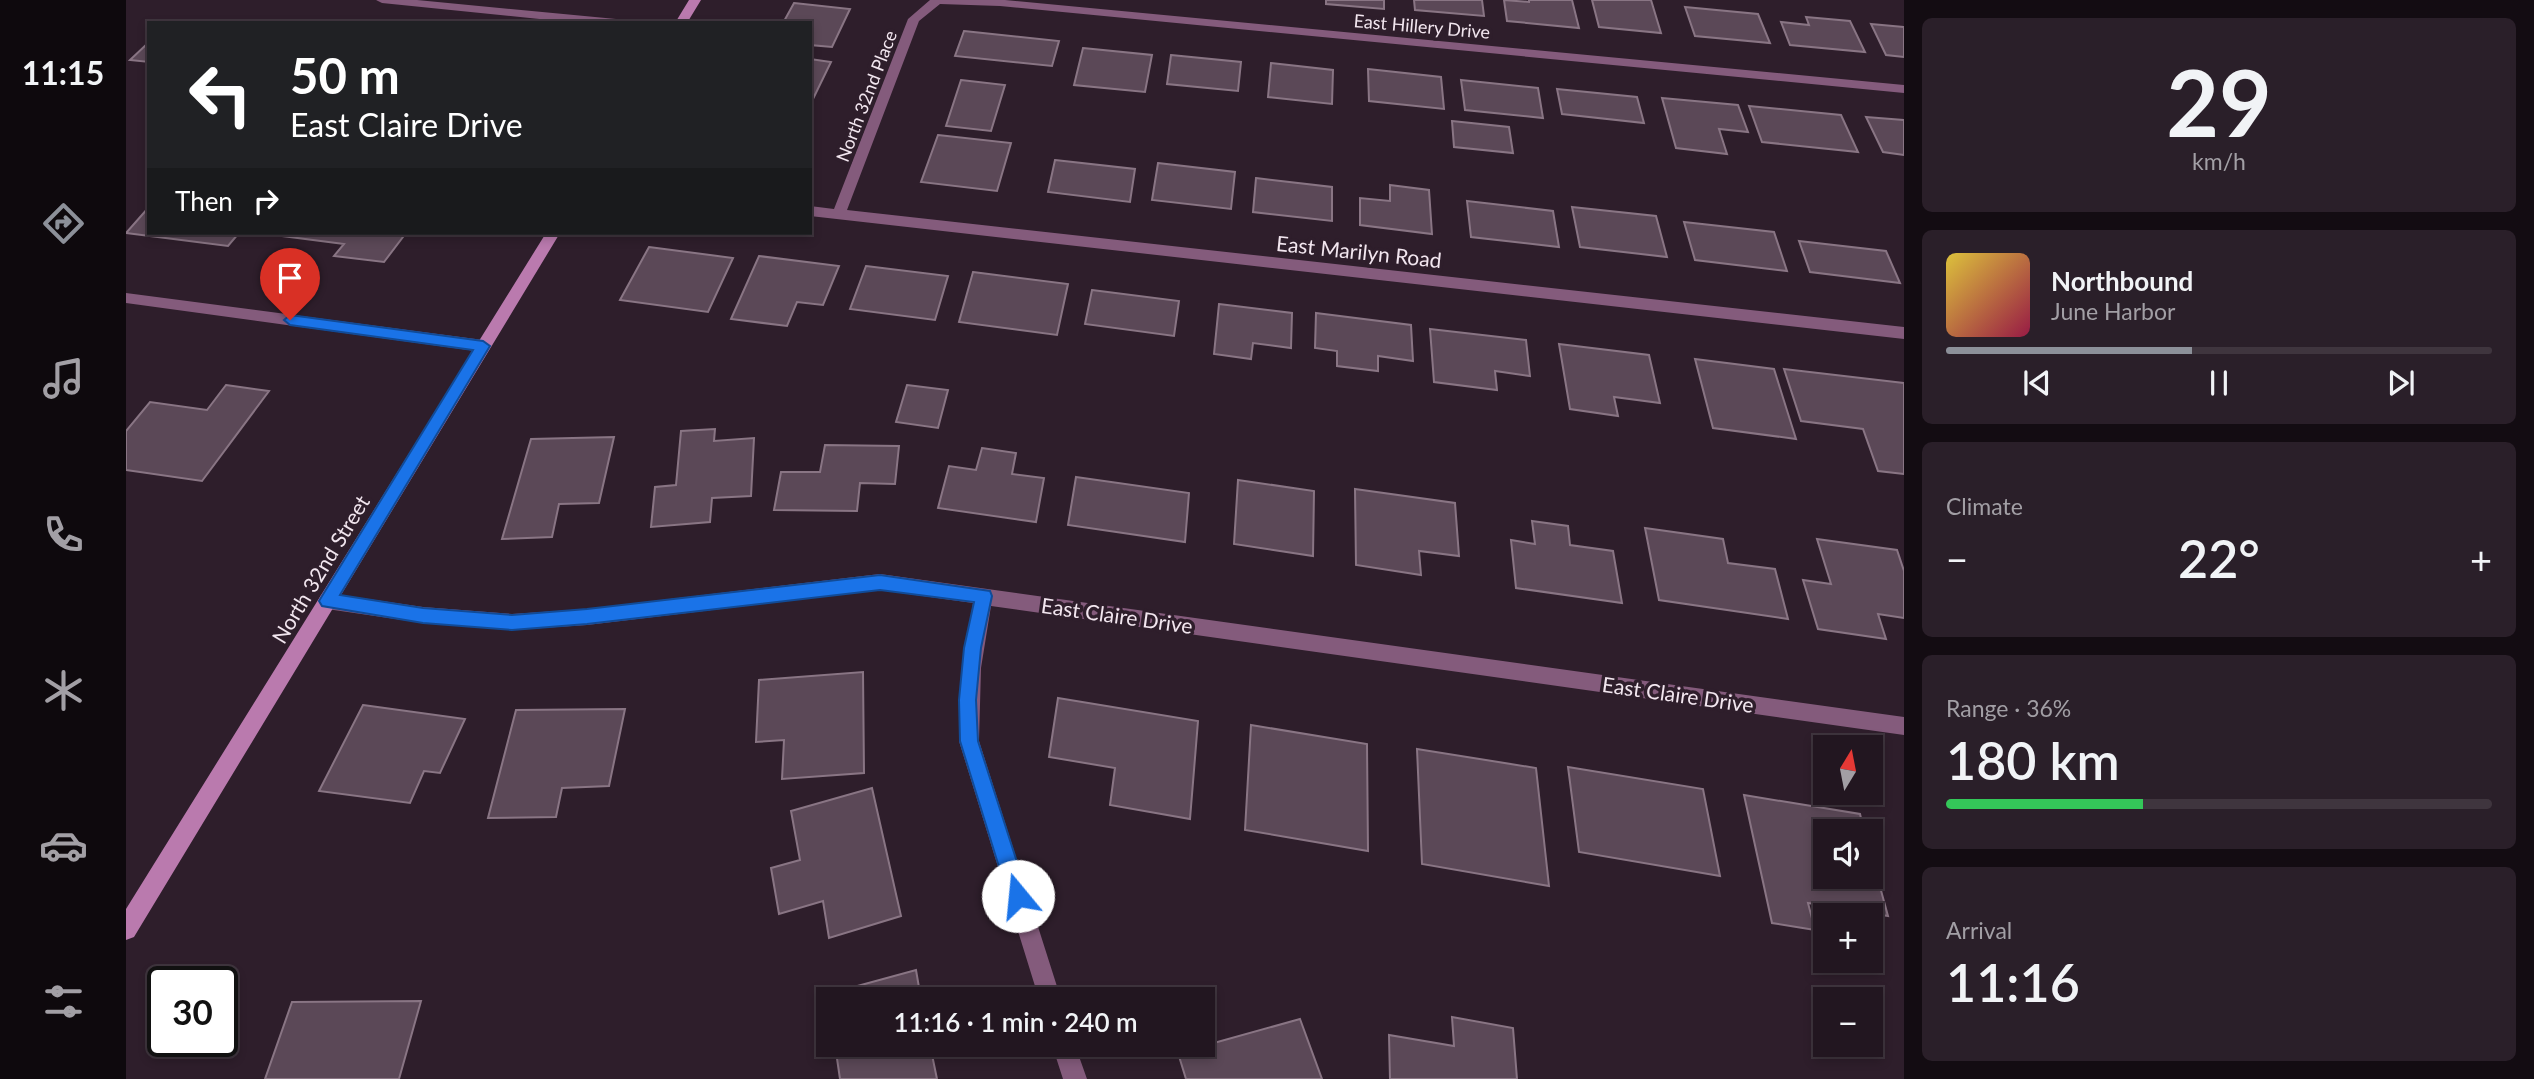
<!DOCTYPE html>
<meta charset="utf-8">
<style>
:root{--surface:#221620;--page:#2a1f29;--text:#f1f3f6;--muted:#a29fa5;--line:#3f353e;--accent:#8c9099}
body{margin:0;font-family:Lato,sans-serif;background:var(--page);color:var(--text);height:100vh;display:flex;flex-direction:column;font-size:26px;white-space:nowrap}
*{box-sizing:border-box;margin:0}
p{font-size:23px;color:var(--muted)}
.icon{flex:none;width:38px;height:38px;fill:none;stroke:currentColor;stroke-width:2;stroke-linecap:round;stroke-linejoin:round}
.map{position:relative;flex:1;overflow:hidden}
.sheet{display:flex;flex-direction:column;gap:18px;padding:18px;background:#130c12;width:630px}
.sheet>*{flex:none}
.banner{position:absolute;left:21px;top:21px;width:665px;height:214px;border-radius:0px;box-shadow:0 4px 10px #0003,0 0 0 2px var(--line);background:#202124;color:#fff;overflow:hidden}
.needle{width:46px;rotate:10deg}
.tools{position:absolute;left:1687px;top:735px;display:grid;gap:14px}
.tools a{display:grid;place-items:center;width:70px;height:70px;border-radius:0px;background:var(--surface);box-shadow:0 4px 10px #0003,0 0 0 2px var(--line);font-size:35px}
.speed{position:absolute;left:21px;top:966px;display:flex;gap:14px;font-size:35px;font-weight:700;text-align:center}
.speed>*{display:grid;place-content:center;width:91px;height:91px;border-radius:50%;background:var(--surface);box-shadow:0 4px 10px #0003,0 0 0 2px var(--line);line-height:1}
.speed .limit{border:4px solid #111;border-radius:10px;background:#fff;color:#111}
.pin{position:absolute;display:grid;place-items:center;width:60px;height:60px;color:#fff;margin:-72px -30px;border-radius:50% 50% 50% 0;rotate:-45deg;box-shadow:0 0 7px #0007}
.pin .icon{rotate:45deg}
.me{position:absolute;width:77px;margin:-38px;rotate:343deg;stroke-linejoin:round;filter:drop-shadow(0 0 5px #0008)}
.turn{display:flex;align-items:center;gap:24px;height:147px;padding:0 28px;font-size:32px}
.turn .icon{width:91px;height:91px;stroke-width:2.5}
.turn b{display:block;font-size:49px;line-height:60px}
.then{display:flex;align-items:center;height:66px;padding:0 28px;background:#0003;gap:14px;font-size:26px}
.big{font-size:52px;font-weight:600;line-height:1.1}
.sheet .tile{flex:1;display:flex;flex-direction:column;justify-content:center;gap:10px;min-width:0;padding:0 24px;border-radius:10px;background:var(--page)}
.sheet .dial{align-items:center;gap:0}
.dial b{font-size:91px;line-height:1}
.song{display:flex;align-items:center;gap:21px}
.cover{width:84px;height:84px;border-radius:10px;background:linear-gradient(135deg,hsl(50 70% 55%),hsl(340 70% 35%))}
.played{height:7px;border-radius:4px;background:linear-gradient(90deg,var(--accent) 45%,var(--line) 45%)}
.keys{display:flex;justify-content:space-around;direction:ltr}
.heat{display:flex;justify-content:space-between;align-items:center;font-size:38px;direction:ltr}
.charge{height:10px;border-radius:5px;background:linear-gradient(90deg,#34c759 36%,var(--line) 0)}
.trip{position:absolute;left:690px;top:987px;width:399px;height:70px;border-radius:0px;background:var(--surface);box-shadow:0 4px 10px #0003,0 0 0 2px var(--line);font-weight:600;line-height:70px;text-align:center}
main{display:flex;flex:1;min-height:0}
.menu{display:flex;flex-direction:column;width:126px;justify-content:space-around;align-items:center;background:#0e090d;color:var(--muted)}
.menu .icon{width:49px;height:49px}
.menu .on{color:var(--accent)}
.menu b{font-size:32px;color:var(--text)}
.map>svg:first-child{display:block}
</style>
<main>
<nav class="menu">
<b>11:15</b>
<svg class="icon on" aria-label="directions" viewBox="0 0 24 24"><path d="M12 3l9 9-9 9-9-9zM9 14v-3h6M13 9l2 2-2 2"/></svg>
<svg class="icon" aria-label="music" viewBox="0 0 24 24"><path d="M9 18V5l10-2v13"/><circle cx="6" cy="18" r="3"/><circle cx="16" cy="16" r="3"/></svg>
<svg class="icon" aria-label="phone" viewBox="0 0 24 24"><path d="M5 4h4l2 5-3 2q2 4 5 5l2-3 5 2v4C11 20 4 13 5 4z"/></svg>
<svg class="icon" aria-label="climate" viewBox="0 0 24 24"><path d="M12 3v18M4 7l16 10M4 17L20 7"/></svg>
<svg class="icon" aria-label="car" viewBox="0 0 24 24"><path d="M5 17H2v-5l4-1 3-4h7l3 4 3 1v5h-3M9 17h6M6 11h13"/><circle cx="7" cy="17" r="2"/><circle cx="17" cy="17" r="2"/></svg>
<svg class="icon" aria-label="filters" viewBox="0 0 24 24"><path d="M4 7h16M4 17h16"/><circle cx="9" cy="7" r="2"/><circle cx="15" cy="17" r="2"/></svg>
</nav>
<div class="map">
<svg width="1778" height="1079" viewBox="0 0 1778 1079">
<rect width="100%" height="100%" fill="#2e1e2b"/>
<path fill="#5b4857" stroke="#897584" stroke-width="2" d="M1200 0H1258V9L1200 4Z
M1288 0H1356L1358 16 1289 10Z
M1378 0 1403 2V0H1446L1453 28 1381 21Z
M1466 0H1525L1535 33 1473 27Z
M668 3 724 9 706 47 684 45V23H657Z
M1559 7 1632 14 1644 43 1569 36Z
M1680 17 1724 21 1739 52 1664 45 1655 22 1683 25Z
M1745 24 1778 27V57L1760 55Z
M838 31 933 41 926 66 829 56Z
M23 42V62L4 60Z
M957 48 1026 55 1019 92 948 85Z
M1045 55 1115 62 1112 91 1041 84Z
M684 59 705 62 687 99H684Z
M1145 63 1207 70 1206 104 1142 97Z
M1242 69 1315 77 1318 109 1243 101Z
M835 80 879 85 865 131 820 126Z
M1335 80 1412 88 1417 118 1339 110Z
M1431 89 1511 97 1518 123 1436 114Z
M1536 98 1612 105 1622 132 1593 129 1601 154 1550 148Z
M1623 106 1715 115 1732 152 1636 142Z
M1740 117 1778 120V155L1757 152Z
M1326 121 1383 127 1387 153 1328 147Z
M812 135 885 143 871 191 795 182Z
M929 160 1009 169 1004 202 922 192Z
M1032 163 1109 172 1105 209 1026 200Z
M1130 178 1206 187V221L1127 212Z
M1264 185 1303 190 1306 234 1234 225V198L1264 201Z
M1341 201 1427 211 1433 247 1345 237Z
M23 207V233H113L102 246 0 233Z
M1446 207 1530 216 1541 257 1454 247Z
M1558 222 1648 232 1661 271 1569 260Z
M159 233H280L258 262 208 256 218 244 156 236Z
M1673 241 1760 251 1774 283 1684 272Z
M523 247 607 258 582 312 494 300Z
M633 256 713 266 697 305 671 302 661 326 605 319Z
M740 266 822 276 809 320 724 309Z
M847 272 942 284 931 335 833 322Z
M966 290 1053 301 1048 336 959 324Z
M1093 304 1166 313 1165 348 1127 343 1125 359 1088 354Z
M1190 313 1285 325 1287 361 1252 356V371L1211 366V351L1189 348Z
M1304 329 1400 340 1404 376 1369 371 1371 390 1308 382Z
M1433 344 1523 355 1534 403 1488 397 1492 416 1444 409Z
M1569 359 1648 369 1670 439 1587 428Z
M1658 369 1778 383V474L1752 471 1737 429 1675 421Z
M100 385 143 391 76 481 0 470V431L24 402 81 410Z
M781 385 822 390 812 428 770 422Z
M589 429 588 441 628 438 625 496 586 498 584 522 525 527 529 487 550 485 555 431Z
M488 437 473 503 433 504 426 537 376 539 405 439Z
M699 445 773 446 769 484 734 483 731 511 648 510 655 472H694Z
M856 448 890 453 886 474 918 478 910 522 812 508 823 466 850 470Z
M950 477 1063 493 1059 542 942 525Z
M1112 480 1188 491 1187 556 1108 544Z
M1229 489 1329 503 1333 556 1293 551 1295 575 1230 565Z
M1406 521 1442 526 1444 545 1487 551 1496 603 1390 588 1385 540 1409 544Z
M1519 528 1597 539 1602 563 1649 569 1662 619 1533 600Z
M1691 539 1771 550 1778 571V618L1752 614 1760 639 1692 629 1677 580 1705 584Z
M737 672 738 773 656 779 658 740 630 742 633 680Z
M932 698 1072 721 1064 819 984 805 989 768 923 757Z
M237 705 339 719 314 773 298 771 284 803 193 791Z
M499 709 483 786 436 788 430 817 362 818 390 710Z
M1125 725 1241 744 1242 851 1119 830Z
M1291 749 1410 768 1423 886 1296 864Z
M1442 767 1577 789 1594 876 1453 852Z
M746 788 775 916 703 938 697 901 653 914 645 868 674 860 665 811Z
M1618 795 1734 814 1738 831H1699V877H1745V854L1762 916 1682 903 1689 930 1646 923Z
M790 970 795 999H703L702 994Z
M295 1001 273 1079H139L166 1002Z
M1326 1017 1387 1028 1391 1079H1264L1263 1035 1328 1046Z
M1174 1019 1196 1079H1060L1052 1053Z
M709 1045H804L811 1079H714Z"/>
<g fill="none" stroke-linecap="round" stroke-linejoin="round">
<path fill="#845b7c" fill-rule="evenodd" d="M250 0H291L490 19 496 23H452L256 3Z
M804 0H879L1778 85V93L874 6 814 4 793 21 721 210 1778 327V339L684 216V206L708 209 782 19Z
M0 293 357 340 365 346 357 352 0 303Z
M754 574 1778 717V735L865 606 855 668 853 741 935 999H913L833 741 836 668 847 603 754 590 461 625 386 630 297 623 201 609 195 607 192 601 195 595 201 593 297 607 386 614 461 609Z
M926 1045H949L961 1079H937Z"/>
<path fill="#ba7aae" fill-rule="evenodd" d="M563 0H575L561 23H549Z
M420 233H434L8 937 0 940V909Z"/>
</g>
<path fill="#1a73e8" stroke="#114b97" stroke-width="2" d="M164 315 357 341 364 346 214 595 297 608 386 615 461 609 754 575 864 591 866 596 855 648 850 700 852 741 902 896 899 903 892 906 885 903 882 896 834 741 833 700 838 648 848 602 754 590 461 624 386 630 297 623 196 606 193 601 196 596 347 350 164 325 158 320Z"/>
<g text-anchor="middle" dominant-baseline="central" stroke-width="7" stroke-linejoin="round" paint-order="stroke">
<g font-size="18" fill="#f2e6ef" stroke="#2e1e2b">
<text transform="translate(1296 26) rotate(5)">East Hillery Drive</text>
<text transform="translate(740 96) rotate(-69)">North 32nd Place</text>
</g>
<g font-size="21" fill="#f2e6ef" stroke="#2e1e2b">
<text transform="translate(1233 251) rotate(6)">East Marilyn Road</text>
<text transform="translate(194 569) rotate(-59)">North 32nd Street</text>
<text transform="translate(991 615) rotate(8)">East Claire Drive</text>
<text transform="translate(1552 694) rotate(8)">East Claire Drive</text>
</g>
</g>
</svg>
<div class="tools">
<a><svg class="needle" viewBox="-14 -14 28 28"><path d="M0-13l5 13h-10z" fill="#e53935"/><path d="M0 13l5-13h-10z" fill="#a29fa5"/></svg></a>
<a><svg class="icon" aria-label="sound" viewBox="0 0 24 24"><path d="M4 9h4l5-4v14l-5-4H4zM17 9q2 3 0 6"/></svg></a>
<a>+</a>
<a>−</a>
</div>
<div class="speed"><div class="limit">30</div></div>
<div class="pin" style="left:164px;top:320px;background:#d93025"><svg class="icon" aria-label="arrive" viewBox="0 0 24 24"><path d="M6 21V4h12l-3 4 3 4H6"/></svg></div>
<svg class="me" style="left:892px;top:896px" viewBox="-20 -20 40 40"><circle r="19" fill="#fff"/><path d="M0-13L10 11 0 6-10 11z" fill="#1a73e8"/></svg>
<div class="trip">11:16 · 1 min · 240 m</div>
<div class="banner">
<div class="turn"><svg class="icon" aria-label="left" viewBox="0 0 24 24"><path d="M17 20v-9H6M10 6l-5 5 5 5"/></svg><div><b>50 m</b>East Claire Drive</div></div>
<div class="then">Then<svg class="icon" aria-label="right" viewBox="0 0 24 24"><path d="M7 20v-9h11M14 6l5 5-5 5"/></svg></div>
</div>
</div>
<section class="sheet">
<div class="tile dial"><b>29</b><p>km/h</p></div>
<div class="tile">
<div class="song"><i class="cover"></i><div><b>Northbound</b><p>June Harbor</p></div></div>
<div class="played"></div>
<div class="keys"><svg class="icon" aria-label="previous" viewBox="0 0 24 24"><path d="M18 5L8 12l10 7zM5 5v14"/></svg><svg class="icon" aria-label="pause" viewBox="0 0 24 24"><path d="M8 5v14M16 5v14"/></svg><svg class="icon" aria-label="next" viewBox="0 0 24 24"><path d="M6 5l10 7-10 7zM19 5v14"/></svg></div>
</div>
<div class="tile"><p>Climate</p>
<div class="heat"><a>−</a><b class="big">22°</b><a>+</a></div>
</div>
<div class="tile"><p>Range · 36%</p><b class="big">180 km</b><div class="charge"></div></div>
<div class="tile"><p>Arrival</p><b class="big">11:16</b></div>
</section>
</main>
